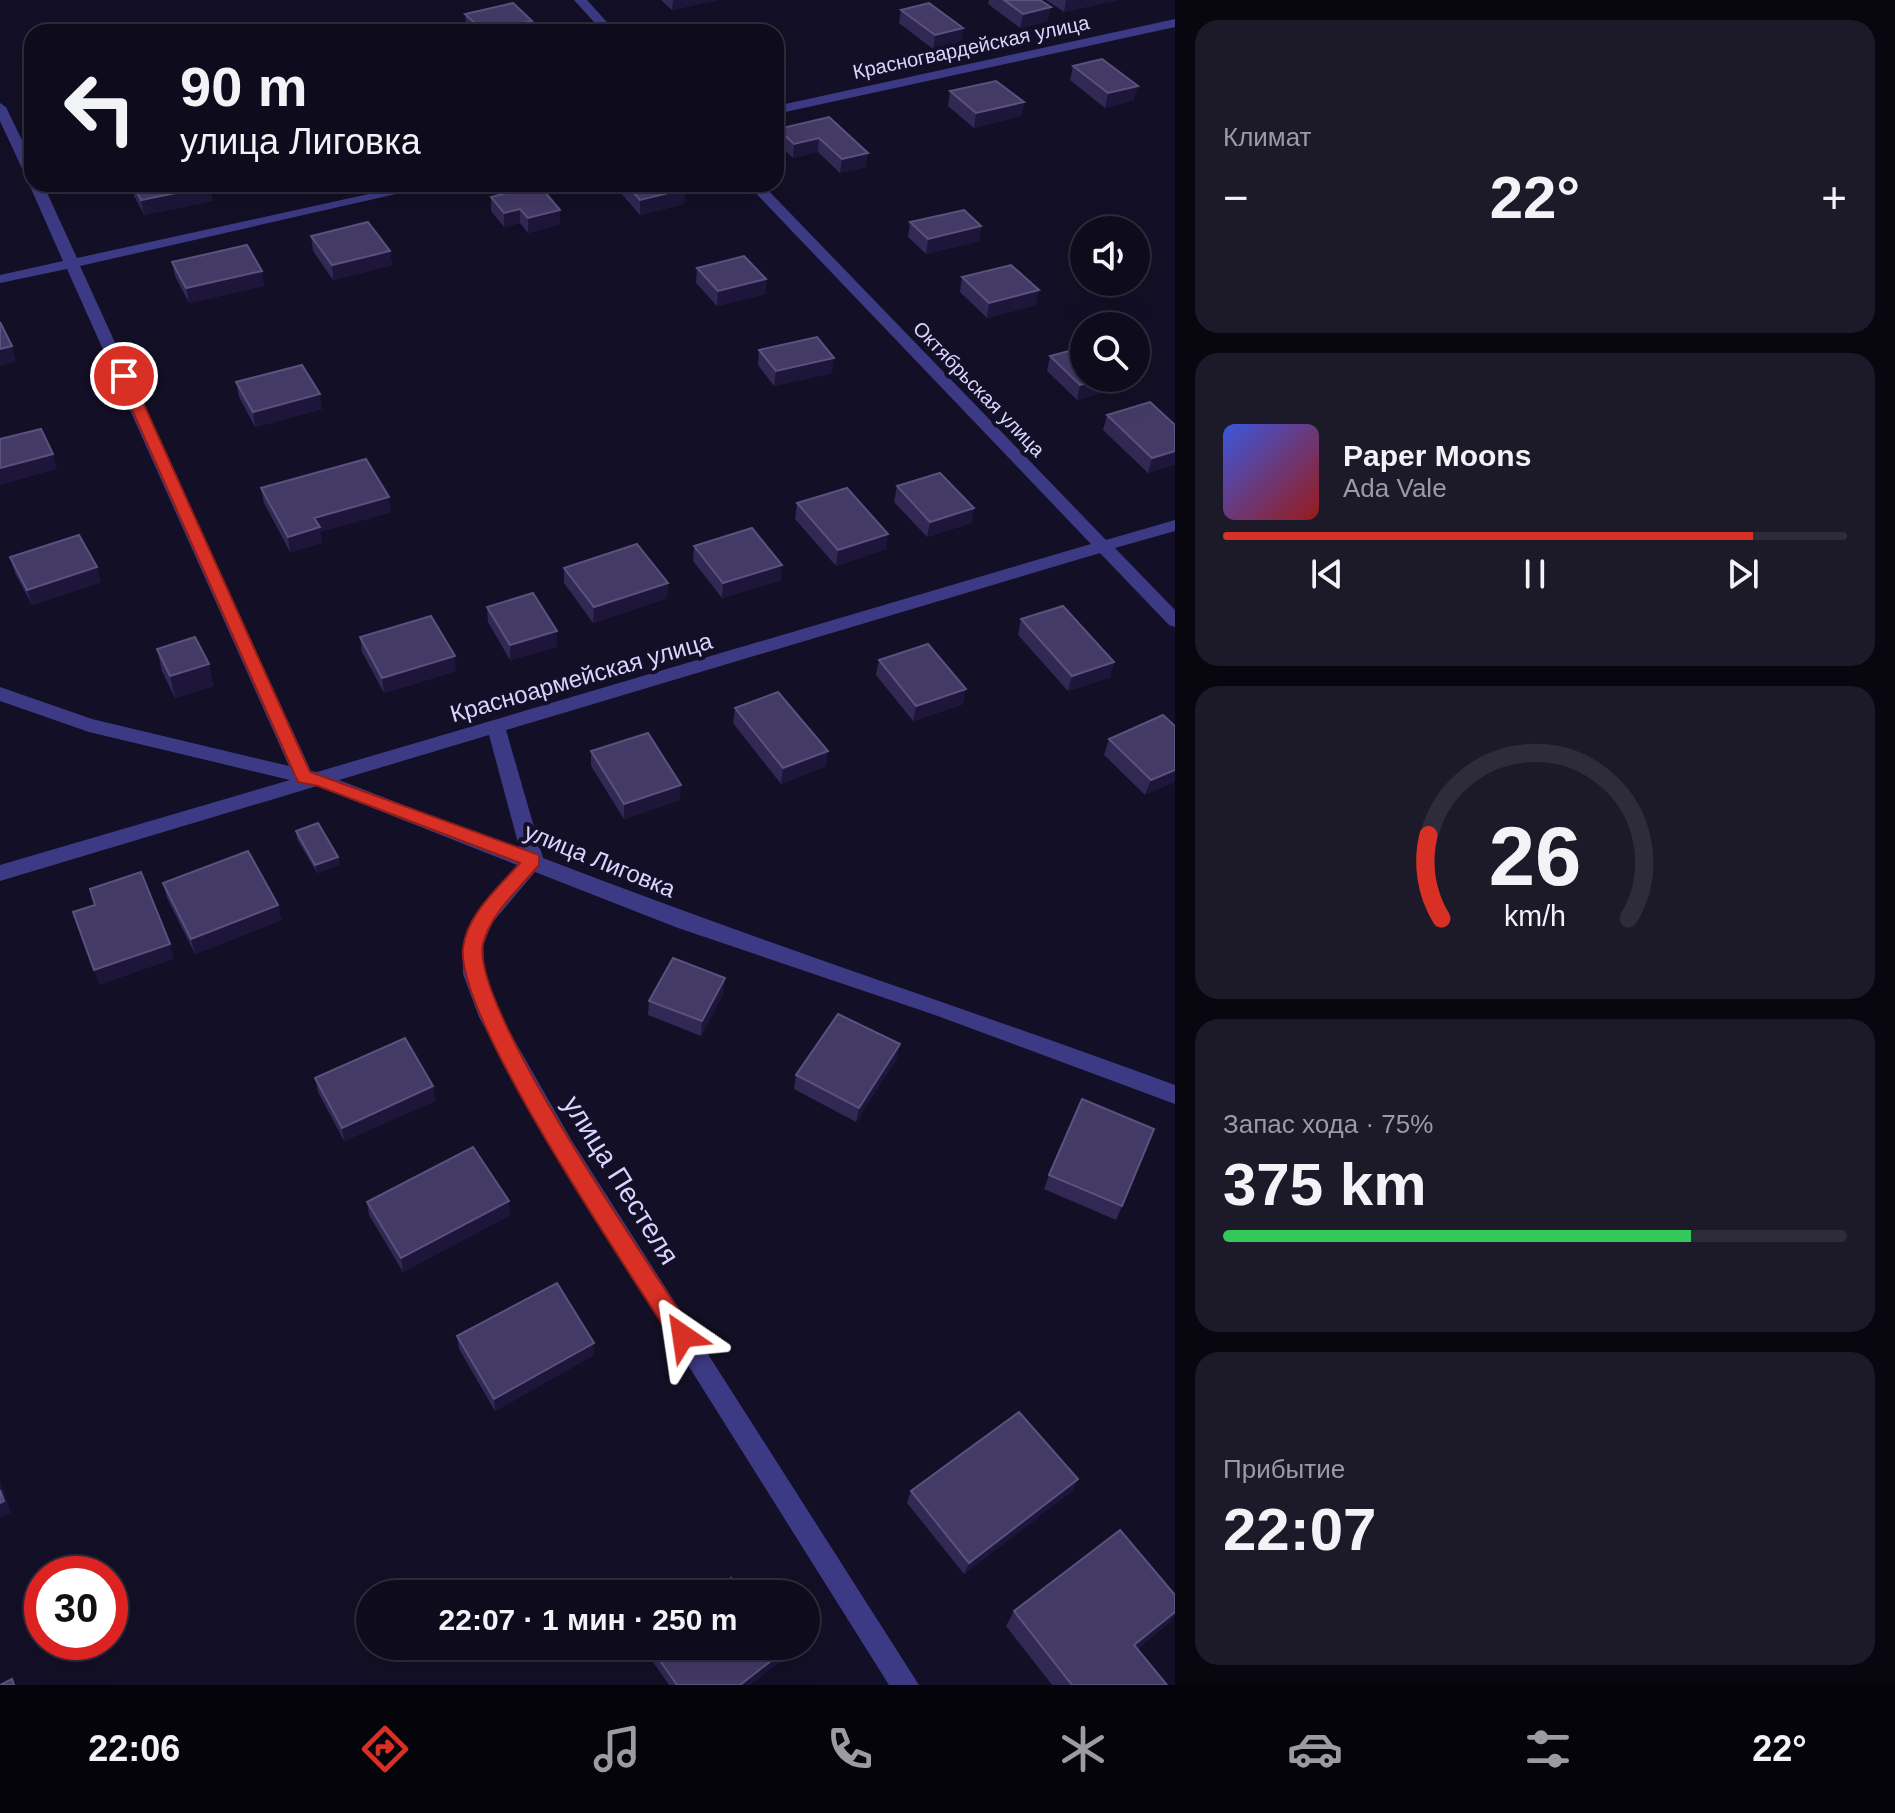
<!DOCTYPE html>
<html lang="ru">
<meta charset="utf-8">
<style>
:root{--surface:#0e0b1c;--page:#1c1929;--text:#f1f3f6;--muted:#9b9ba3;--line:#2e2b3b;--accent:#d93025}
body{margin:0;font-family:Helvetica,sans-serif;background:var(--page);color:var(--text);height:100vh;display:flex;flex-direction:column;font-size:30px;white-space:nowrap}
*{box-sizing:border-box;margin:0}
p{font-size:26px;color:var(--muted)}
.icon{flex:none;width:44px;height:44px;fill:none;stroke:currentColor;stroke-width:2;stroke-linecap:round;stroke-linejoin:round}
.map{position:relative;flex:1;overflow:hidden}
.sheet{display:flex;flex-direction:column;gap:20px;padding:20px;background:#08060f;width:720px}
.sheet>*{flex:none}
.hud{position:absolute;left:24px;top:24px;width:760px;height:168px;border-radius:24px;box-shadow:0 8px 32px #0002,0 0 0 2px var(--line);background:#0e0b1c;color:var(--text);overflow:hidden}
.fabs{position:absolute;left:1070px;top:216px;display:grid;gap:16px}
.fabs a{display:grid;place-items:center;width:80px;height:80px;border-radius:50%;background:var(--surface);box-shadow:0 8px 32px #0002,0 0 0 2px var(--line);font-size:40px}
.speed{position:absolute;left:24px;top:1556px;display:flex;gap:16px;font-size:40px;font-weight:700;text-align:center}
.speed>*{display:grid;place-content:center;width:104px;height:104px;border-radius:50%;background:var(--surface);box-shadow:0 8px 32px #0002,0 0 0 2px var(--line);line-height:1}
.speed .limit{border:12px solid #d22;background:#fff;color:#111}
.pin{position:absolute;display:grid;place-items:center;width:68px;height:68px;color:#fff;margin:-34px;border:4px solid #fff;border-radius:50%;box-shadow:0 2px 8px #0007}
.me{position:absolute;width:88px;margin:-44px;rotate:328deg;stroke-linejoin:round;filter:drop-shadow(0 0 6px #0008)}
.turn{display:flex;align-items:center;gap:28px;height:168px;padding:0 24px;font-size:36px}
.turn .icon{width:104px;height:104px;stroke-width:2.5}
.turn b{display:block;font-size:56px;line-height:68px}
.big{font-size:60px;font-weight:600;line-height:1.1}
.sheet .widget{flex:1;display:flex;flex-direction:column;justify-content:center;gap:12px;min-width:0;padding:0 28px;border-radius:24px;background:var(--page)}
.sheet .dial{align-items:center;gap:0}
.dial svg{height:208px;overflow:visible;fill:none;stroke:var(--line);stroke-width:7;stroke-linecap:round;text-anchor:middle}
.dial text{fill:var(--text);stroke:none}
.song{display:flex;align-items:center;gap:24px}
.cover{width:96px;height:96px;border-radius:12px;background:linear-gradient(135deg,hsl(230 70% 55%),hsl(0 70% 35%))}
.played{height:8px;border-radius:4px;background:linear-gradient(90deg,var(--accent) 85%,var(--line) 85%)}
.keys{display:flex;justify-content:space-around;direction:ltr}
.heat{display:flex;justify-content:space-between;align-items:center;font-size:44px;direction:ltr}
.charge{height:12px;border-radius:6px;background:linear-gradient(90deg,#34c759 75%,var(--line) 0)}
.trip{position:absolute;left:356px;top:1580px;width:464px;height:80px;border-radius:40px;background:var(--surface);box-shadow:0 8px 32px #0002,0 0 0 2px var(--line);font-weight:600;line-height:80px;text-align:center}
.dock{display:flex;height:128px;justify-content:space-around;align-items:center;background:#06040b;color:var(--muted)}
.dock .icon{width:56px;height:56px}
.dock .active{color:var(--accent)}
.dock b{font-size:36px;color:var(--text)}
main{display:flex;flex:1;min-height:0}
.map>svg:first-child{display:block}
</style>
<main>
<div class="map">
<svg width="1175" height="1685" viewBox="0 0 1175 1685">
<rect width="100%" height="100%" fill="#130f26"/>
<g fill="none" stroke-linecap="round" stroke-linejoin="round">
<path fill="#3d3a85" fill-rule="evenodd" d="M574 0H587L616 32H603Z
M1175 19V27L776 114V106Z
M0 103 6 107 32 161V179L25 175 0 121Z
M31 181 32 184H43L77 258 414 184H440L80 266 311 771 317 772 1091 544 747 184H762L1106 540 1175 520V531L1115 548 1175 610V627L1169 625 1100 553 506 730 543 858C752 939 965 1008 1175 1085V1104L935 1015 678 928 535 872 492 923 483 946 485 974 500 1015 572 1141 919 1685H889L556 1155 479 1017 463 974V946L476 913 517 865 317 786 0 881V865L290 780 89 732 0 701V687L92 719 289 766 67 269 0 283V275L63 261 29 184ZM489 735 520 850 339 780Z"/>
</g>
<path fill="#312854" d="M661 0H718L672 10Z
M989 0H1040L1048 21 1020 28 988 4Z
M1046 0H1118L1064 12Z
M901 10 963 28 961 42 933 49 899 23Z
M465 14 532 21V32H470L466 28Z
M1073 66 1134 100 1105 108 1070 80Z
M950 91 1024 102 1021 116 974 128 948 106Z
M829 117 866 167 840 173 818 152 793 158 777 143 778 129Z
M132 184H209L212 201 144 215 134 196Z
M613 184H680L685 189 684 204 640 215Z
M491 197 560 224 528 233 520 223 504 227 491 211Z
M910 222 981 226 979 241 926 254 908 237Z
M311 236 390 251 392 265 333 280 313 251Z
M172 262 264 286 189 303 175 276Z
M697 268 766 279 765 294 717 306 696 283Z
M962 277 1036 305 987 318 960 292Z
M759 350 832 373 774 386 758 365Z
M1050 356 1084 378H1121L1118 388 1077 400 1047 371Z
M236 382 322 409 255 427 239 397Z
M1107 415 1175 425V464L1148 473 1103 430Z
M897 486 974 508 971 523 927 537 894 502Z
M261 488 391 512 320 532 322 543 290 552 264 503Z
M797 503 886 549 836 566 795 519Z
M694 546 781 580 722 598 693 561Z
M10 557 101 582 32 605 15 573Z
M564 568 668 583 667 598 593 623 564 583Z
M487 607 557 647 510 660 488 622Z
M1021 619 1114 662 1110 677 1068 691 1018 635Z
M360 637 456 671 384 693 362 652Z
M157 649 209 664 213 686 175 698 162 671Z
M879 660 963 704 913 721 876 675Z
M735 708 826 766 781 784 733 723Z
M1175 726 1145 795 1104 755 1109 739Z
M591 751 680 800 624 819 591 766Z
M296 831 338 857 339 865 317 873 297 839Z
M163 883 278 905 281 920 195 954 167 898Z
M724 992 701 1036 648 1015 649 1001Z
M897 1058 856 1122 794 1089 796 1075Z
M315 1078 433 1086 435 1101 344 1141 318 1092Z
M1049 1175 1122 1206 1116 1220 1044 1189Z
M367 1202 510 1215 403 1272 369 1215Z
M457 1336 594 1355 495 1411 459 1349Z
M1078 1479 1072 1491 964 1574 907 1503 911 1491Z
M1014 1611 1172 1620 1137 1649 1167 1685H1052L1006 1626Z
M647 1646H782L785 1650 782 1660 750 1685H669L646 1652Z"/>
<path fill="#1d163a" d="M673 0H718L672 10Z
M1066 0H1118L1064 12Z
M1051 7 1048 21 1020 28 1023 14Z
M532 21V32H484Z
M963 28 961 42 933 49 935 35Z
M782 70 781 77 776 79V72Z
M1138 86 1134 100 1105 108 1108 93Z
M1024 102 1021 116 974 128 976 113Z
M819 138 818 152 793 158 794 144Z
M868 153 866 167 840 173 842 159Z
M210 186 212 201 144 215 141 200Z
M685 189 684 204 640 215V200Z
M520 209V223L504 227V213Z
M560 210V224L528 233V218Z
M981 226 979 241 926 254 928 239Z
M390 251 392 265 333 280 332 265Z
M262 271 264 286 189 303 186 288Z
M766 279 765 294 717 306 718 291Z
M1039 290 1036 305 987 318 989 303Z
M12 346 16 361 0 366V349Z
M834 358 832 373 774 386 776 371Z
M1104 378H1121L1118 388 1077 400 1080 385Z
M320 394 322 409 255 427 253 412Z
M1175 451V464L1148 473 1152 458Z
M53 454 57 469 0 485V468Z
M389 497 391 512 320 532 322 543 290 552 288 537 314 518Z
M974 508 971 523 927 537 930 522Z
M888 534 886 549 836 566 838 550Z
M782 565 781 580 722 598 723 583Z
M97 567 101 582 32 605 27 590Z
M668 583 667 598 593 623 594 607Z
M557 631V647L510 660V645Z
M455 656 456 671 384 693 382 678Z
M1114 662 1110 677 1068 691 1072 676Z
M209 664 213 686 175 698 170 676Z
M966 689 963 704 913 721 916 706Z
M828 751 826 766 781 784 783 768Z
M1175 770V782L1145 795 1151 780Z
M681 785 680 800 624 819V804Z
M338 857 339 865 317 873 315 865Z
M278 905 281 920 195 954 191 939Z
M170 944 174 959 99 985 94 970Z
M725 978 724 992 701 1036 702 1021Z
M900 1044 897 1058 856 1122 859 1108Z
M433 1086 435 1101 344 1141 342 1128Z
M509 1201 510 1215 403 1272 401 1258Z
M594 1343V1355L495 1411 494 1399Z
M1078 1479 1072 1491 964 1574 969 1563Z
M0 1480 11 1513 0 1518Z
M1175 1612V1616L1172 1620 1124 1659 1134 1645Z
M785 1650 782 1660 750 1685H740Z"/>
<path fill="#433a66" stroke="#5a527e" stroke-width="2" d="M1004 0H1040L1051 7 1023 14Z
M513 3 532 21 484 32 465 14Z
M929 3 963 28 935 35 901 10Z
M103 23 109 32H60Z
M1102 59 1138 86 1108 93 1073 66Z
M776 65 782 70 776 72Z
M996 81 1024 102 976 113 950 91Z
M829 117 868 153 842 159 819 138 794 144 778 129Z
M133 184H209L210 186 141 200Z
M626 184H680L685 189 640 200Z
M539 185 560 210 528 218 520 209 504 213 491 197Z
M964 210 981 226 928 239 910 222Z
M368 222 390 251 332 265 311 236Z
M247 245 262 271 186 288 172 262Z
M744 256 766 279 718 291 697 268Z
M1011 265 1039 290 989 303 962 277Z
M0 322 12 346 0 349Z
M817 337 834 358 776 371 759 350Z
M1084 347V378H1104L1080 385 1050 356Z
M302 365 320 394 253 412 236 382Z
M1150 402 1175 425V451L1152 458 1107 415Z
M41 429 53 454 0 468V439Z
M366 459 389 497 314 518 320 527 288 537 261 488Z
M940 473 974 508 930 522 897 486Z
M847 488 888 534 838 550 797 503Z
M752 528 782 565 723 583 694 546Z
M79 535 97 567 27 590 10 557Z
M637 544 668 583 594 607 564 568Z
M533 593 557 631 510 645 487 607Z
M1063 606 1114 662 1072 676 1021 619Z
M431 616 455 656 382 678 360 637Z
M195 637 209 664 170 676 157 649Z
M928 644 966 689 916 706 879 660Z
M778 692 828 751 783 768 735 708Z
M1163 715 1175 726V770L1151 780 1109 739Z
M648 733 681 785 624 804 591 751Z
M318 823 338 857 315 865 296 831Z
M248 851 278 905 191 939 163 883Z
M141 872 170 944 94 970 73 912 95 905 90 889Z
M673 958 725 978 702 1021 649 1001Z
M838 1014 900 1044 859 1108 796 1075Z
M405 1038 433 1086 342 1128 315 1078Z
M1082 1099 1154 1129 1122 1206 1049 1175Z
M473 1147 509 1201 401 1258 367 1202Z
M557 1283 594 1343 494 1399 457 1336Z
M1019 1412 1078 1479 969 1563 911 1491Z
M0 1490 4 1501 0 1503Z
M1120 1530 1175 1595V1612L1134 1645 1167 1685H1072L1014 1611Z
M731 1578 743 1594H710Z
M650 1646H782L785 1650 740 1685H677Z
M12 1679 14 1685H0Z"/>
<path fill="#d93025" stroke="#8d1f18" stroke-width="2" d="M124 372 131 376 310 772 539 855V865C520 888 490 914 483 944 470 1006 650 1265 691 1329L694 1336 691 1344 683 1347 675 1344C630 1272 456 1019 463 948 467 914 499 887 520 863L318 786 298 782 117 376Z"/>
<g text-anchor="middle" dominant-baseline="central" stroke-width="8" stroke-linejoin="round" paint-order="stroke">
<g font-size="20" fill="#d9d4ff" stroke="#130f26">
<text transform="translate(971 47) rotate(-12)">Красногвардейская улица</text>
<text transform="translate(979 389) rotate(46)">Октябрьская улица</text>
</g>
<g font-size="24" fill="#d9d4ff" stroke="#130f26">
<text transform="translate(581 677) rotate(-16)">Красноармейская улица</text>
<text transform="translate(600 860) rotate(22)">улица Лиговка</text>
</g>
<g font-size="28" fill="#d9d4ff" stroke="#130f26">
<text transform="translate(621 1180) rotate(58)">улица Пестеля</text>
</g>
</g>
</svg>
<div class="fabs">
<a><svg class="icon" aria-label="sound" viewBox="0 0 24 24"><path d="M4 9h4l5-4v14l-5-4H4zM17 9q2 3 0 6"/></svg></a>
<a><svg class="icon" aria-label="search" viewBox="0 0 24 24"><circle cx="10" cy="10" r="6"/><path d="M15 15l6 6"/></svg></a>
</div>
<div class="speed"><div class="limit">30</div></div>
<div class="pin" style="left:124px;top:376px;background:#d93025"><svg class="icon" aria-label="arrive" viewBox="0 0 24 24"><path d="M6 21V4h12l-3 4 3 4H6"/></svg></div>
<svg class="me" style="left:683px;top:1336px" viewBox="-20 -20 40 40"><path d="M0-17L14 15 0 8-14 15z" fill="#d93025" stroke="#fff" stroke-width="4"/></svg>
<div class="trip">22:07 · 1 мин · 250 m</div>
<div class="hud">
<div class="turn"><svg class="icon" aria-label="left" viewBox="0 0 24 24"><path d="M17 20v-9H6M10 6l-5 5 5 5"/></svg><div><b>90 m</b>улица Лиговка</div></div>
</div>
</div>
<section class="sheet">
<div class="widget"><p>Климат</p>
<div class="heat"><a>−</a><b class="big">22°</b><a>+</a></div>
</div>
<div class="widget">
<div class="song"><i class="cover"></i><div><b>Paper Moons</b><p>Ada Vale</p></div></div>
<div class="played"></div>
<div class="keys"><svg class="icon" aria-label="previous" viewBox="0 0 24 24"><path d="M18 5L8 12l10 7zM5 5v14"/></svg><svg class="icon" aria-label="pause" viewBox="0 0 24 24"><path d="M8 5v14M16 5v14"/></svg><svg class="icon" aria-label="next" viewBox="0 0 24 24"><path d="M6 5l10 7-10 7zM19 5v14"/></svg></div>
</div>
<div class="widget dial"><svg viewBox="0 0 100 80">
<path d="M14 69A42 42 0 1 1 86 69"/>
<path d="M14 69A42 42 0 0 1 9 37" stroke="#d93025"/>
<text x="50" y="56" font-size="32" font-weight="700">26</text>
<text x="50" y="72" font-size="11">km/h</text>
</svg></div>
<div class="widget"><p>Запас хода · 75%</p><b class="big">375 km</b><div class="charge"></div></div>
<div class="widget"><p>Прибытие</p><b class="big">22:07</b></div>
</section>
</main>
<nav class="dock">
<b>22:06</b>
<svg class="icon active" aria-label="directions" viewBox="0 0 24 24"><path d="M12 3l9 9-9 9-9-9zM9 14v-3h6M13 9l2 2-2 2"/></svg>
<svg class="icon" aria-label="music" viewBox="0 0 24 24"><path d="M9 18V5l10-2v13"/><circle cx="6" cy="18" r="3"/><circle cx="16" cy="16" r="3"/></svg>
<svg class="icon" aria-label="phone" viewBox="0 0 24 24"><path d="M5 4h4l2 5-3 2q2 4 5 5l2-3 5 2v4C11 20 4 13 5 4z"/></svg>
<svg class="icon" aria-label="climate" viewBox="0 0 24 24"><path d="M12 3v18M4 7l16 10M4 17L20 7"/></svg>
<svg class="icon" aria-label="car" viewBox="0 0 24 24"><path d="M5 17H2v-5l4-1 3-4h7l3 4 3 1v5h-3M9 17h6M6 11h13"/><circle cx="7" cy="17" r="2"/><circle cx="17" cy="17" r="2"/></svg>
<svg class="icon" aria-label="filters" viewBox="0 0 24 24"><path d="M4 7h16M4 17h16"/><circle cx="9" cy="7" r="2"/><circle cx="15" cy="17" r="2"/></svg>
<b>22°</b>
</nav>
